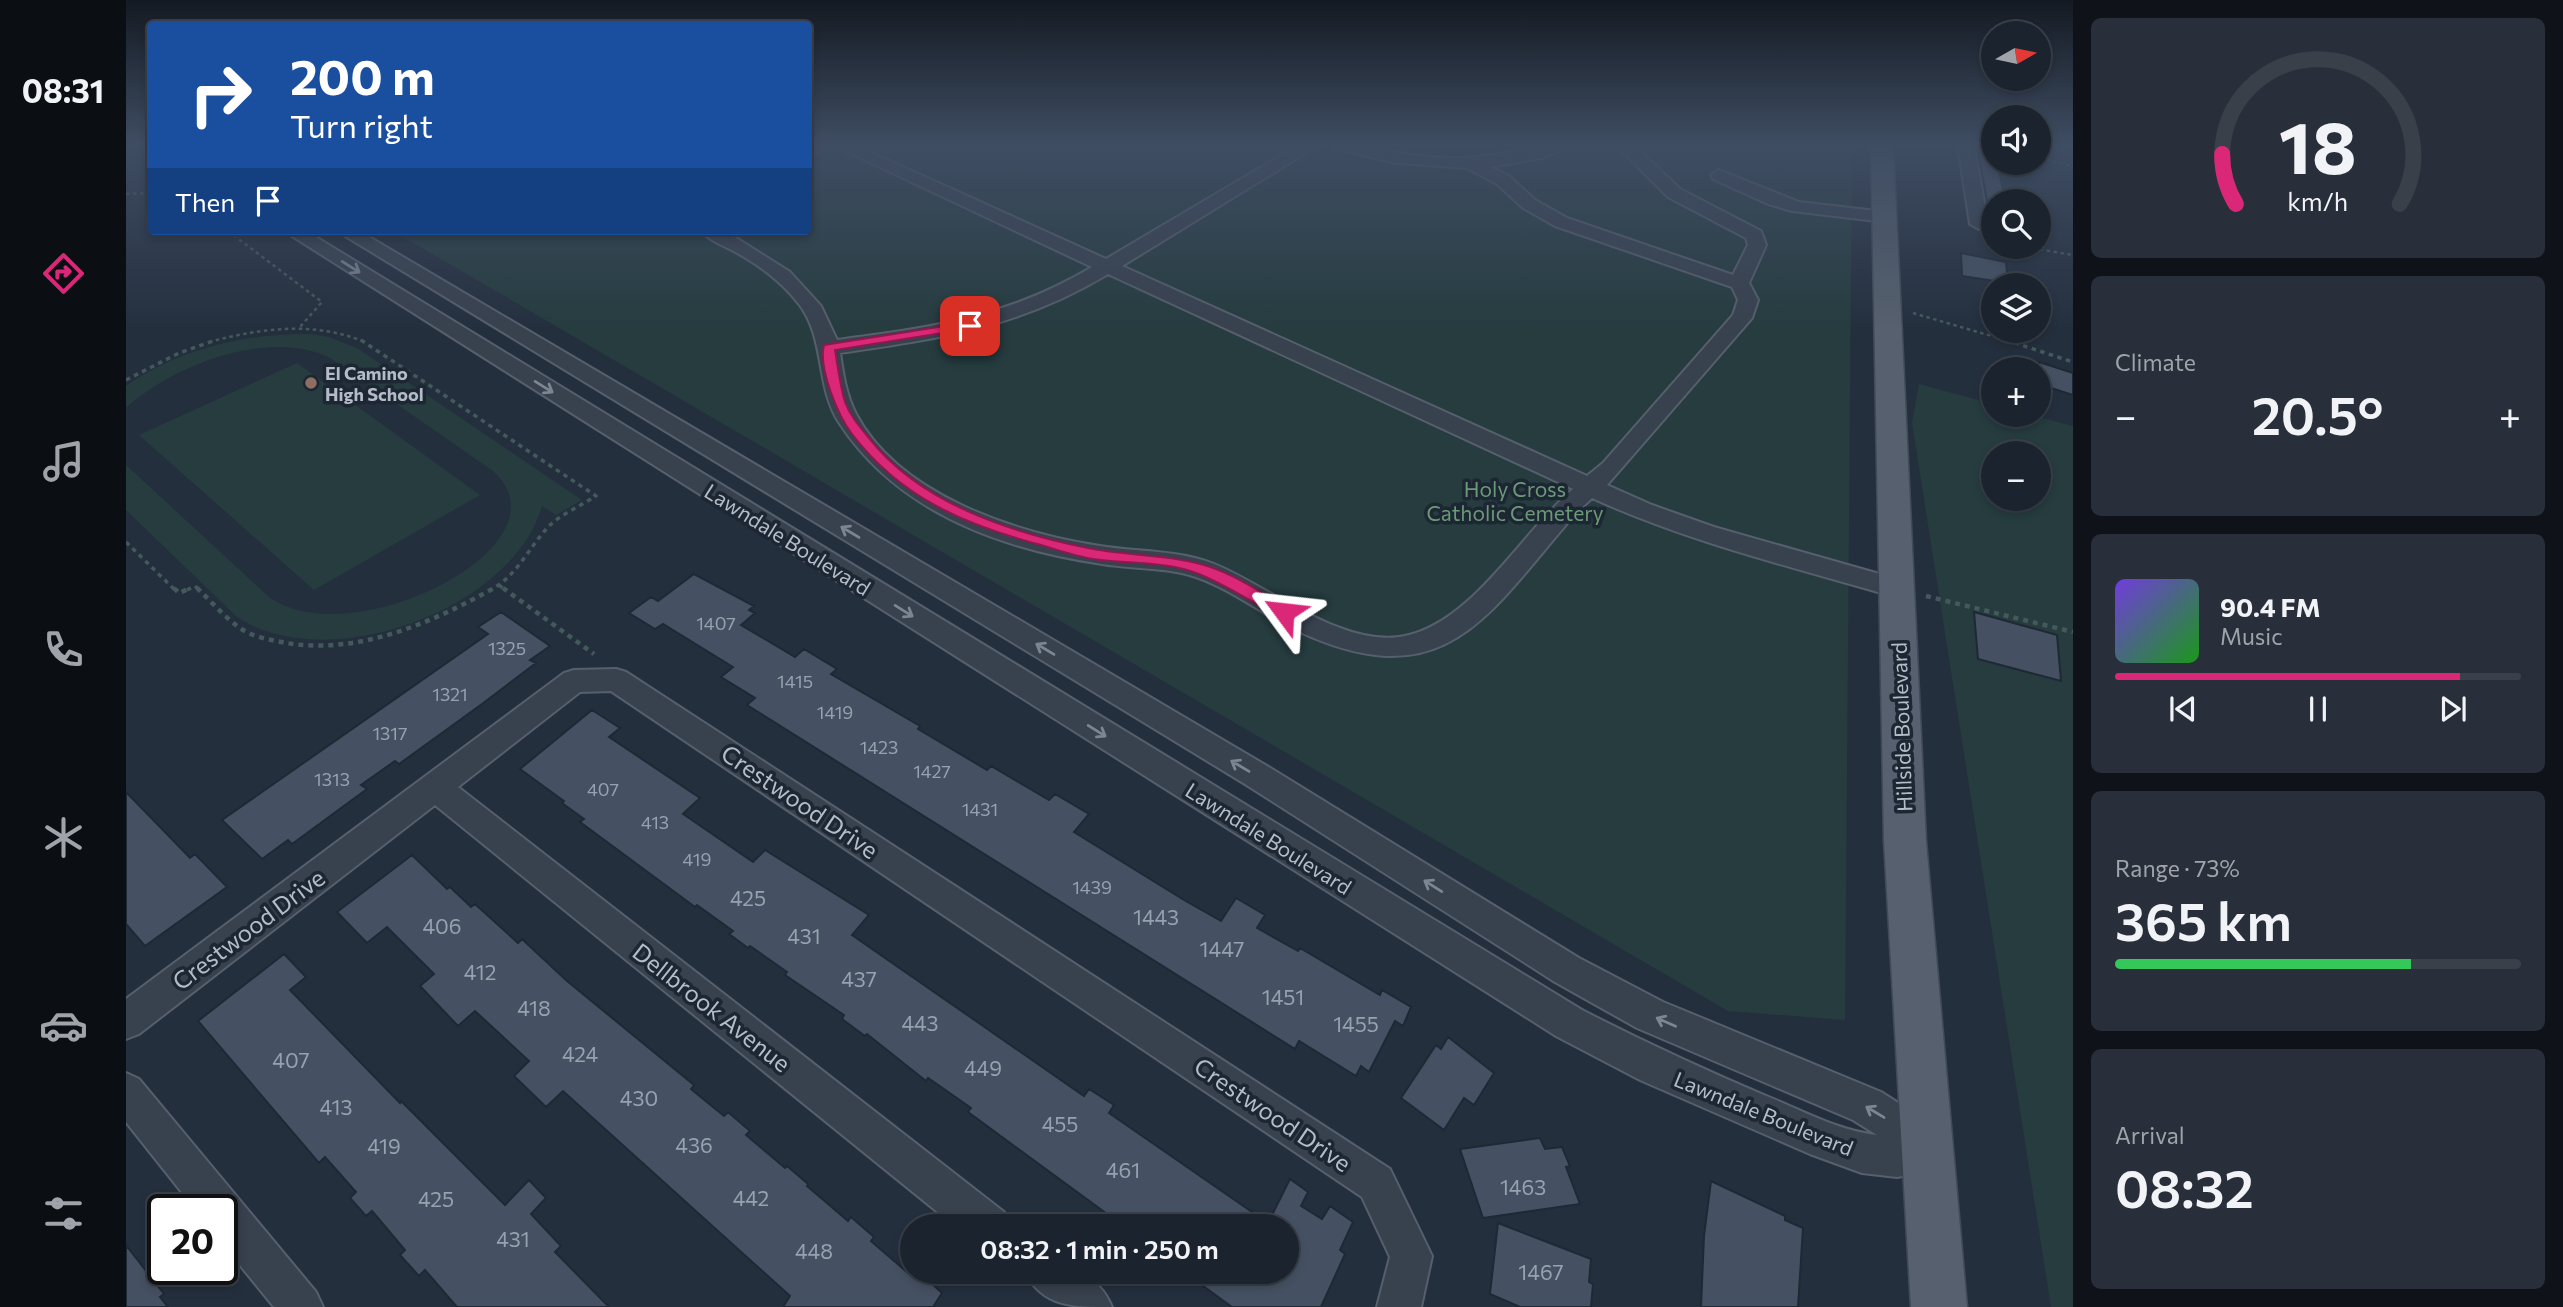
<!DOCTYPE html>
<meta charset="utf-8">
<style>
:root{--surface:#1b232e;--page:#282f3a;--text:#f1f3f6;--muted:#a0a4aa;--line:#39404a;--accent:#db2777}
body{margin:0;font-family:Commissioner,sans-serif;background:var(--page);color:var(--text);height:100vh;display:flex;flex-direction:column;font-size:26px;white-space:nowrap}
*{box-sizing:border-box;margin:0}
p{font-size:23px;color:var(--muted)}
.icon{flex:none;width:38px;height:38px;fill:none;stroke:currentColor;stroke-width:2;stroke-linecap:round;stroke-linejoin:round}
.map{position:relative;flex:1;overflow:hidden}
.drawer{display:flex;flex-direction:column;gap:18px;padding:18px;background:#0f1319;width:490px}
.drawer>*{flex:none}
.banner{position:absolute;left:21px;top:21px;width:665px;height:214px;border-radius:7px;box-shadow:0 4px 10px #0003,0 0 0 2px var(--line);background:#1a4fa0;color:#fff;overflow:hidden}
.needle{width:46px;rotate:81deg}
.buttons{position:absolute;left:1855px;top:21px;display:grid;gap:14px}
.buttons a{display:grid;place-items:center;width:70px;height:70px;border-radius:50%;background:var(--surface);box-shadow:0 4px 10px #0003,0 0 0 2px var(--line);font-size:35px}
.speed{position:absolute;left:21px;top:1194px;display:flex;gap:14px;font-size:35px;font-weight:700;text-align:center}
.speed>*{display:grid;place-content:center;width:91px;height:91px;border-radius:50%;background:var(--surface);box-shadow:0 4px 10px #0003,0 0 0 2px var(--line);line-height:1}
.speed .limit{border:4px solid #111;border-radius:10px;background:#fff;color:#111}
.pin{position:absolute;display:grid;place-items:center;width:60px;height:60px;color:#fff;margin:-30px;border-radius:14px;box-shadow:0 4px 10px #0006}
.me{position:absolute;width:77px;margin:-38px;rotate:300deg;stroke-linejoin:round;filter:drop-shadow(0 0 5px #0008)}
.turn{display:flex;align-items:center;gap:24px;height:147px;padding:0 28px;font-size:32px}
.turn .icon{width:91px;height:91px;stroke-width:2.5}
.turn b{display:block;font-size:49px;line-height:60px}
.then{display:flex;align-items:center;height:66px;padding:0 28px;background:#0003;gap:14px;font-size:26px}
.big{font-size:52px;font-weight:600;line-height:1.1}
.drawer .tile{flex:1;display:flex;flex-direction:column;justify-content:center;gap:10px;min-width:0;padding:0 24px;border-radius:10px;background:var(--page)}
.drawer .dial{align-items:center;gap:0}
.dial svg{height:182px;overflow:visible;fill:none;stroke:var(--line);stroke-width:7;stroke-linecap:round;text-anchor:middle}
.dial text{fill:var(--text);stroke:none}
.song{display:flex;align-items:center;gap:21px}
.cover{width:84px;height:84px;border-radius:10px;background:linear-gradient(135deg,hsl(260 70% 55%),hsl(120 70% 35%))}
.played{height:7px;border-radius:4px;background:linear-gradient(90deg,var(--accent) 85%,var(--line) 85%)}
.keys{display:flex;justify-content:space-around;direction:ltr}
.heat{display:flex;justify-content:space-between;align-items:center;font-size:38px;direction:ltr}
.charge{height:10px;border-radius:5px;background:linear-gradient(90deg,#34c759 73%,var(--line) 0)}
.trip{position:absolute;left:774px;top:1214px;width:399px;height:70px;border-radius:35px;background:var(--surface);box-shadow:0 4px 10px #0003,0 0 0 2px var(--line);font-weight:600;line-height:70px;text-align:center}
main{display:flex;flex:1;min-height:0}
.dock{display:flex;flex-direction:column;width:126px;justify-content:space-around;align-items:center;background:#0b0e12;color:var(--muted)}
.dock .icon{width:49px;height:49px}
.dock .current{color:var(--accent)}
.dock b{font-size:32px;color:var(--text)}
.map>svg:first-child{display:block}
</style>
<main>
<nav class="dock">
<b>08:31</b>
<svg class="icon current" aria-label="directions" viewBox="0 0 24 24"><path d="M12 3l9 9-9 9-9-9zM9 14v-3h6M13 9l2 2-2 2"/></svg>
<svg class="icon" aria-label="music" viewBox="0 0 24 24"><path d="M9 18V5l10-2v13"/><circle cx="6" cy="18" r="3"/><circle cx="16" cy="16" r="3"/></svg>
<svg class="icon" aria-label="phone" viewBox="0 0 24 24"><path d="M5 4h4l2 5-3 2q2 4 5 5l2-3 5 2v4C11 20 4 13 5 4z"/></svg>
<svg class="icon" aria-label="climate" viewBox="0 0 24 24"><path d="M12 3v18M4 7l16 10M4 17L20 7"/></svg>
<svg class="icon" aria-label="car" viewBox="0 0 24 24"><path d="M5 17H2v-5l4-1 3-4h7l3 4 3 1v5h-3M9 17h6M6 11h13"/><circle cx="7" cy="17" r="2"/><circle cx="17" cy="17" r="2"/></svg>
<svg class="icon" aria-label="filters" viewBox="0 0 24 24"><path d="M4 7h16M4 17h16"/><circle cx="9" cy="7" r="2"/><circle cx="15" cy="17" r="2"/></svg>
</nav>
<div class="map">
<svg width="1947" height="1307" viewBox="0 0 1947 1307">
<rect width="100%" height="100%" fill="#242f3e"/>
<path fill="#263c3f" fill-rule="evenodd" d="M683 146H1192L1184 151 1248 161 1314 167 1373 166 1457 146H1726L1719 1020 1602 1011 267 231H682Z
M184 334 203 337 231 348 456 500 430 515 416 506C387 610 198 678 110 616L0 510V465L143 597C227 657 449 544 367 471L206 359C145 327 47 365 0 408V386C52 349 121 333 184 334Z
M171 363 354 495 188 590 13 435Z
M1793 384 1867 404V415H1905L1947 426V1307H1925L1786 423ZM1867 453H1913V499H1867Z"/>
<path fill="#455162" stroke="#1f2835" stroke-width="2" d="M1851 146H1867V163H1871L1880 201H1861Z
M1835 253 1880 262 1882 283 1836 276Z
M1913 362 1947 373V395L1913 384Z
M568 574 628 606 623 610 629 613 615 625 669 657 678 649 711 669 705 674 794 726 792 729 861 770 865 766 923 800 929 794 963 814 948 832 1058 900 1095 921 1110 898 1139 915 1131 928 1172 951 1174 948 1254 995 1256 990 1285 1007 1277 1026 1269 1021 1243 1072 1235 1066 1230 1076 1173 1041 1169 1049 621 705 629 698 595 677 607 667 537 624 529 629 503 613 525 597 532 601Z
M375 612 424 646 404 660 410 663 356 704 273 764 269 761 235 785 241 789 166 844 162 840 136 859 96 820 362 634 352 627Z
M1848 612 1931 635 1935 681 1852 659Z
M466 710 494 728 483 737 574 798 557 814 627 862 639 850 743 915 726 935 958 1096 963 1089 988 1105 983 1113 1142 1223 1164 1179 1182 1192 1175 1206 1196 1219 1204 1206 1227 1222 1214 1250 1219 1254 1195 1307H1106L1058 1272H1160V1227H984L988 1219 842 1112 845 1108 802 1078 800 1081 741 1034 739 1036 716 1019 718 1015 659 975 661 972 624 946 622 948 603 934 607 931 571 905 569 907 454 822 458 819 436 803 438 801 394 769Z
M0 792 64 858 69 854 101 887 19 946 0 924Z
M286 855 321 889 324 887 345 907 349 904 392 943 396 939 441 981 568 1085 565 1089 598 1116 602 1112 624 1131 620 1135 659 1168 661 1166 682 1184 681 1186 722 1221 725 1217 748 1237 745 1241 788 1278 793 1272 816 1293 807 1307H657L664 1296 437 1091 420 1107 388 1076 403 1061 349 1011 332 1026 294 986 308 974 261 927 241 943 211 912Z
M158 954 180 977 164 990 274 1103 275 1101 379 1205 403 1180 420 1198 405 1214 435 1246 429 1252 483 1307H331L299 1270 293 1276 274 1255 279 1250 246 1211 240 1216 224 1198 230 1192 199 1157 193 1163 72 1021Z
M1322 1037 1368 1073 1348 1105 1338 1098 1318 1130 1275 1098 1310 1045 1315 1049Z
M1414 1138 1419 1149 1436 1147 1444 1166 1440 1167 1454 1204 1357 1218 1334 1149Z
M1585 1181 1659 1216V1220L1677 1228 1672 1307H1575L1578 1236Z
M1372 1223 1465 1259 1463 1282 1467 1284 1465 1307H1394L1364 1294Z
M0 1245 38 1294 34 1297 42 1307H0Z"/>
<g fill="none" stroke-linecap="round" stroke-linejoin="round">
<g stroke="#565f6c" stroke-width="4">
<path id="minor" d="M682 146H704L682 157Z
M709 146H731L980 259 1171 146H1191L996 266 1461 476 1477 463 1607 315 1612 300 1606 287 1429 226 1397 208 1371 184 1341 168 1270 163 1210 149 1208 146C1248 146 1286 158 1326 158 1366 159 1404 146 1444 146L1416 158 1364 167 1383 176 1409 200 1441 218 1607 275 1622 245 1620 238 1542 197 1491 146H1509L1554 189 1635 231 1640 245 1623 283 1632 300 1626 318 1481 485 1526 505 1588 527 1778 581 1782 588 1778 595 1769 597C1667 567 1563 542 1466 498L1451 512C1363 612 1322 700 1174 632 1139 616 1107 590 1070 577 1041 567 1006 569 976 564 875 549 772 512 714 424 689 387 700 339 673 304 657 283 636 267 613 254 602 247 584 242 576 231H599L664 272 695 306 711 340C808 327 880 318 966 267ZM982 274 1447 489C1395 533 1347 622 1279 636 1217 649 1143 586 1088 564 1053 550 1011 552 974 546 889 533 773 495 730 414 720 395 717 373 714 353 815 338 892 328 982 274Z
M1832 146H1848L1862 224 1859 228 1853 229 1844 224Z
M1593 170 1673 202 1759 212 1768 217 1759 222 1666 211 1642 204 1587 179 1585 175Z
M158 231H180L1456 1010C1518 1042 1581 1071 1645 1098 1679 1112 1714 1131 1751 1135L1727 1120 1511 1028 1429 982 1119 784 211 231H233L1141 766 1453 958 1537 1002 1755 1092 1791 1115 1818 1137 1824 1151 1818 1165 1804 1171 1771 1177 1736 1173 1684 1154 1514 1080 1430 1036Z
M490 669 500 672 1264 1169 1306 1256 1295 1307H1251L1264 1257 1236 1197 485 691 454 692 332 787 878 1212 884 1227H830L309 805 13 1034 0 1039V999L438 673 448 670Z
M0 1073 13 1079 190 1292 197 1307H148L96 1243V1209H69L0 1122Z
M899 1272C937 1272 968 1265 986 1307 947 1307 917 1307 899 1272Z"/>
</g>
<g stroke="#414a57" stroke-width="3">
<path id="major" d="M1745 146H1767L1800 841 1841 1307H1785L1758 841Z"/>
</g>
<path stroke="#44595c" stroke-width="2.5" stroke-dasharray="3.5 3.5" stroke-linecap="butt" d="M1913 158 1947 166
M0 194 24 193
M102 231 196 302 174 327
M1900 247 1947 255
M1787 313 1886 342
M83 342C136 328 188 321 239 342"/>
<path stroke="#44595c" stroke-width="3.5" stroke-dasharray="4.5 4.5" stroke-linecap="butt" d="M235 340 470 496C456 505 436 514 424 525 404 545 393 574 365 590
M1880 340 1947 362
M0 380 53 353 90 340
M0 542 49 590
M373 585 379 590
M61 590 69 586 73 590"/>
<path stroke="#44595c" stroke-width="4.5" stroke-dasharray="5 5" stroke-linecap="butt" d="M48 588 53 593 65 588
M71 588C85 601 98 617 114 628 126 637 145 640 160 643 233 655 305 623 368 588
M377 588 468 654
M1800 596 1947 632"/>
<use href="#minor" fill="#38414e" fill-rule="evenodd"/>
<use href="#major" fill="#56606e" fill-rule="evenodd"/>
</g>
<defs><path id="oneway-shaft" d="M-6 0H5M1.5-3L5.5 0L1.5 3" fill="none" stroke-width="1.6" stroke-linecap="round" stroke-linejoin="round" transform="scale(1.75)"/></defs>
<g stroke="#7c8592">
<use href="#oneway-shaft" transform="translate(225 267) rotate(32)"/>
<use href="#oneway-shaft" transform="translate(418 387) rotate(32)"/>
<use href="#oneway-shaft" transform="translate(724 532) rotate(-149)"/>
<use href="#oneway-shaft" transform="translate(778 611) rotate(32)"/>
<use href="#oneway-shaft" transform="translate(919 649) rotate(-149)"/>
<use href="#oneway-shaft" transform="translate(971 731) rotate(32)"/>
<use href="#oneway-shaft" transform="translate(1114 766) rotate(-149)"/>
<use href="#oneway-shaft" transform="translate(1307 886) rotate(-148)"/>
<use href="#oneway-shaft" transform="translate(1540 1022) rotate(-156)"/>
<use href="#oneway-shaft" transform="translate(1749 1112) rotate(-149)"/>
</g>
<linearGradient id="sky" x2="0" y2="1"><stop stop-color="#141a22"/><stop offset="0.44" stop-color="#3f4d63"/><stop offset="1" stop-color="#3f4d63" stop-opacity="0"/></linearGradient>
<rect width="1947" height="329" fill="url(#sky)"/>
<path fill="#db2777" stroke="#8e194d" stroke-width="2" d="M844 322 849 326 848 328 709 350C712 367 714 386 719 402 724 416 734 427 743 438 794 503 883 532 962 548 1001 556 1040 554 1078 565 1107 573 1137 594 1164 609L1166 612 1164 616H1153C1127 603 1100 585 1073 574 1041 561 1000 564 967 559 949 556 932 550 915 545 839 525 775 498 726 434 712 416 692 368 698 345Z"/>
<circle fill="#8d6e63" stroke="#1d2633" stroke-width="2.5" cx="185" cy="383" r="7"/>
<g text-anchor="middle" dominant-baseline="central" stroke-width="7" stroke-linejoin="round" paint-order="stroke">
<g font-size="18" font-weight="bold" fill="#b4bcc9" stroke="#1d2633" text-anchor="start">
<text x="199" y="373">El Camino<tspan x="199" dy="21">High School</tspan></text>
</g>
<g font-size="18" fill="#98a1af">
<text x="590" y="623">1407</text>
<text x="381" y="648">1325</text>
<text x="669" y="681">1415</text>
<text x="324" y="694">1321</text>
<text x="709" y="712">1419</text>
<text x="264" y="733">1317</text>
<text x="753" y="747">1423</text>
<text x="806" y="771">1427</text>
<text x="206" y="779">1313</text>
<text x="477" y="789">407</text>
<text x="854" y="809">1431</text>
<text x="529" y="822">413</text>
<text x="571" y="859">419</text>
<text x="966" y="887">1439</text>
</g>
<g font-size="21" fill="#6b9a76" stroke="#1d2633">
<text x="1389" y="488">Holy Cross<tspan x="1389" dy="24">Catholic Cemetery</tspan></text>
</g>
<g font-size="21" fill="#b4bcc9" stroke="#1d2633">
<text transform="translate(662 539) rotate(32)">Lawndale Boulevard</text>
<text transform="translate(1775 727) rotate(-92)">Hillside Boulevard</text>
<text transform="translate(1143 838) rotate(32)">Lawndale Boulevard</text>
<text transform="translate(1638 1113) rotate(22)">Lawndale Boulevard</text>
</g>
<g font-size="21" fill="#98a1af">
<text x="622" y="897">425</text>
<text x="1030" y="916">1443</text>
<text x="316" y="925">406</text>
<text x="678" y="935">431</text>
<text x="1096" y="948">1447</text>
<text x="354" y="971">412</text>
<text x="733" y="978">437</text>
<text x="1157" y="996">1451</text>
<text x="408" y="1007">418</text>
<text x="794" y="1022">443</text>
<text x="1230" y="1023">1455</text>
<text x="454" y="1053">424</text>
<text x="165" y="1059">407</text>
<text x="857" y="1067">449</text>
<text x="513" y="1097">430</text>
<text x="210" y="1106">413</text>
<text x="934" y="1123">455</text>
<text x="568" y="1144">436</text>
<text x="258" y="1145">419</text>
<text x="997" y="1169">461</text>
<text x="1397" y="1186">1463</text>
<text x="625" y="1197">442</text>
<text x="310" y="1198">425</text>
<text x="387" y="1238">431</text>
<text x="688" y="1250">448</text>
<text x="1415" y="1271">1467</text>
</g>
<g font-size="24" fill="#b4bcc9" stroke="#1d2633">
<text transform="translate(674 801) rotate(34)">Crestwood Drive</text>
<text transform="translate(122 929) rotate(-37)">Crestwood Drive</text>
<text transform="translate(586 1007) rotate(38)">Dellbrook Avenue</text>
<text transform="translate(1147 1114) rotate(34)">Crestwood Drive</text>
</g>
</g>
</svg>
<div class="buttons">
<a><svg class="needle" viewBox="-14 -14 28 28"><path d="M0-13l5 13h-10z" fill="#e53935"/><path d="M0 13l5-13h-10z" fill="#a0a4aa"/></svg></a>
<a><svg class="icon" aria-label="sound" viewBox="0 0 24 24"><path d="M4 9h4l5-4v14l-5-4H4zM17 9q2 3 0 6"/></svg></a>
<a><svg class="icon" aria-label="search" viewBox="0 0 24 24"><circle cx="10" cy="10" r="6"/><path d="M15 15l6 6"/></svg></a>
<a><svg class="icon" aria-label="layers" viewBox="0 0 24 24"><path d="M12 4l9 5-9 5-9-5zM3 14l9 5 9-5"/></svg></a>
<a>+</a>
<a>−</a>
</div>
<div class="speed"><div class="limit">20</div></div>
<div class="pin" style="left:844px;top:326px;background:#d93025"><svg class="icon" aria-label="arrive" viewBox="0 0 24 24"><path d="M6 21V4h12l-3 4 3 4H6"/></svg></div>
<svg class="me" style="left:1158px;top:612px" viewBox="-20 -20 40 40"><path d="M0-17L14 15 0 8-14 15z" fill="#db2777" stroke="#fff" stroke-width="4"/></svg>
<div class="trip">08:32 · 1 min · 250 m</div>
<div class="banner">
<div class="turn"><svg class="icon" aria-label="right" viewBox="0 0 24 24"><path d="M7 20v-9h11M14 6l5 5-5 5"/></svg><div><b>200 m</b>Turn right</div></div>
<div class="then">Then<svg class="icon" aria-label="arrive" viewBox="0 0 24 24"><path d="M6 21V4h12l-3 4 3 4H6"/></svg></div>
</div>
</div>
<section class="drawer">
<div class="tile dial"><svg viewBox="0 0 100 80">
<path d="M14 69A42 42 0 1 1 86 69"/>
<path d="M14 69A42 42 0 0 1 8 47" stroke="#db2777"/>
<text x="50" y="56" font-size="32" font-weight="700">18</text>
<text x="50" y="72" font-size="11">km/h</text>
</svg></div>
<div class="tile"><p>Climate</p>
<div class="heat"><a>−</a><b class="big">20.5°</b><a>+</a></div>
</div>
<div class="tile">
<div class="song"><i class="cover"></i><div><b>90.4 FM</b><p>Music</p></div></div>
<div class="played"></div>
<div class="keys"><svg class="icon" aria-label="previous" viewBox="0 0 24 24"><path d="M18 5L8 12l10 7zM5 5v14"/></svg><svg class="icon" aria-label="pause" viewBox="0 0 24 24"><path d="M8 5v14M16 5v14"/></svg><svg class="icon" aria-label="next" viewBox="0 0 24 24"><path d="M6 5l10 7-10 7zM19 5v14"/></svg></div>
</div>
<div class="tile"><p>Range · 73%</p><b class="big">365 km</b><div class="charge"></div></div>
<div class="tile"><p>Arrival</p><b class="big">08:32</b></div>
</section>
</main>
